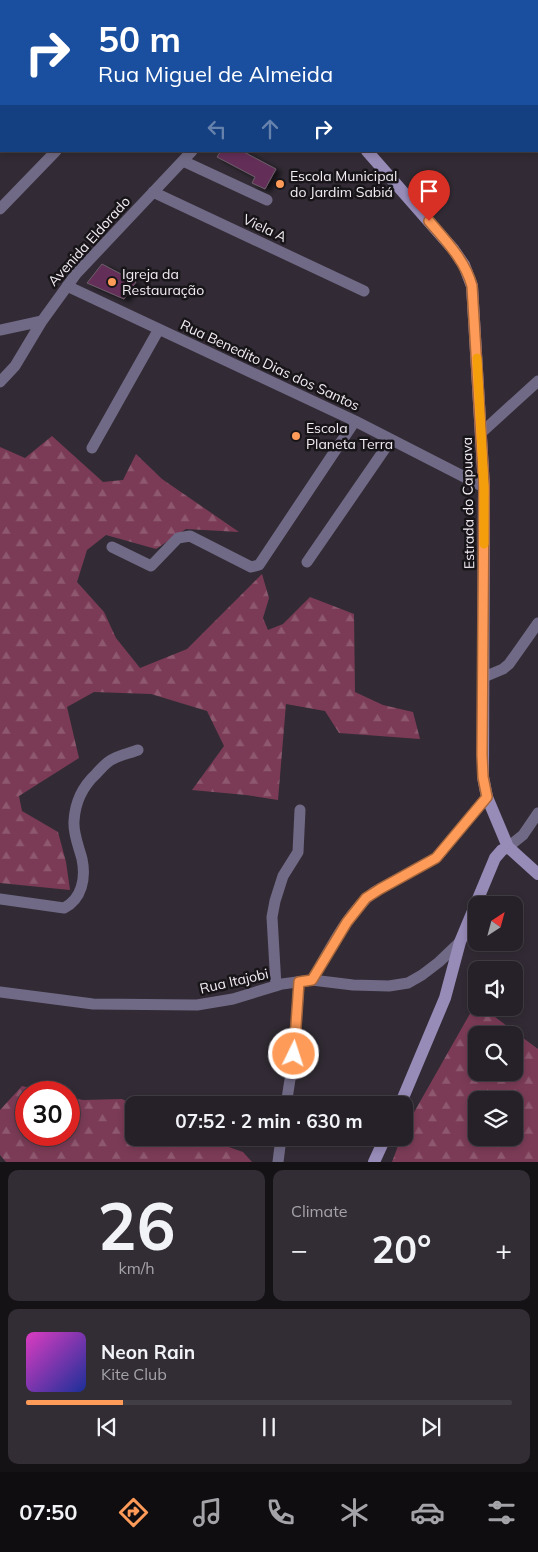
<!DOCTYPE html>
<meta charset="utf-8">
<style>
:root{--surface:#262028;--page:#322d34;--text:#f1f3f6;--muted:#a4a3a8;--line:#423e45;--accent:#fe9b59}
body{margin:0;font-family:Mulish,sans-serif;background:var(--page);color:var(--text);height:100vh;display:flex;flex-direction:column;font-size:19px;white-space:nowrap}
*{box-sizing:border-box;margin:0}
p{font-size:16px;color:var(--muted)}
.icon{flex:none;width:28px;height:28px;fill:none;stroke:currentColor;stroke-width:2;stroke-linecap:round;stroke-linejoin:round}
.map{position:relative;height:1162px;overflow:hidden}
.sheet{display:flex;flex-direction:column;gap:8px;padding:8px;background:#151216;flex:1}
.sheet>*{flex:none}
.top-card{position:absolute;left:0px;top:0px;width:539px;height:152px;box-shadow:0 2px 8px #0003,0 0 0 1px var(--line);background:#1a4fa0;color:#fff;overflow:hidden}
.needle{width:32px;rotate:36deg}
.fabs{position:absolute;left:468px;top:896px;display:grid;gap:10px}
.fabs a{display:grid;place-items:center;width:55px;height:55px;border-radius:10px;background:var(--surface);box-shadow:0 2px 8px #0003,0 0 0 1px var(--line);font-size:25px}
.speed{position:absolute;left:15px;top:1081px;display:flex;gap:10px;font-size:25px;font-weight:700;text-align:center}
.speed>*{display:grid;place-content:center;width:65px;height:65px;border-radius:50%;background:var(--surface);box-shadow:0 2px 8px #0003,0 0 0 1px var(--line);line-height:1}
.speed .limit{border:8px solid #d22;background:#fff;color:#111}
.pin{position:absolute;display:grid;place-items:center;width:42px;height:42px;color:#fff;margin:-51px -21px;border-radius:50% 50% 50% 0;rotate:-45deg;box-shadow:0 0 5px #0007}
.pin .icon{rotate:45deg}
.me{position:absolute;width:55px;margin:-28px;rotate:4deg;stroke-linejoin:round;filter:drop-shadow(0 0 4px #0008)}
.turn{display:flex;align-items:center;gap:18px;height:105px;padding:0 15px;font-size:22px}
.turn .icon{width:65px;height:65px;stroke-width:2.5}
.turn b{display:block;font-size:35px;line-height:42px}
.lanes{display:flex;align-items:center;height:48px;padding:0 15px;background:#0003;justify-content:center;gap:25px;direction:ltr}
.lanes .off{opacity:.35}
.big{font-size:38px;font-weight:700;line-height:1.1}
.sheet .widget{flex:1;display:flex;flex-direction:column;justify-content:center;gap:8px;min-width:0;padding:0 18px;border-radius:10px;background:var(--page)}
.sheet .dial{align-items:center;gap:0}
.dial b{font-size:65px;line-height:1}
.song{display:flex;align-items:center;gap:15px}
.cover{width:60px;height:60px;border-radius:8px;background:linear-gradient(135deg,hsl(310 70% 55%),hsl(230 70% 35%))}
.played{height:5px;border-radius:2px;background:linear-gradient(90deg,var(--accent) 20%,var(--line) 20%)}
.keys{display:flex;justify-content:space-around;direction:ltr}
.heat{display:flex;justify-content:space-between;align-items:center;font-size:28px;direction:ltr}
.sheet .tiles{flex:1;display:grid;gap:8px;grid-template-columns:1fr 1fr}
.widget:last-child{grid-column:span 2}
.trip{position:absolute;left:125px;top:1096px;width:288px;height:50px;border-radius:10px;background:var(--surface);box-shadow:0 2px 8px #0003,0 0 0 1px var(--line);font-weight:700;line-height:50px;text-align:center}
.tabs{display:flex;height:80px;justify-content:space-around;align-items:center;background:#0f0d10;color:var(--muted)}
.tabs .icon{width:35px;height:35px}
.tabs .current{color:var(--accent)}
.tabs b{font-size:22px;color:var(--text)}
.map>svg:first-child{display:block}
</style>
<div class="map">
<svg width="538" height="1162" viewBox="0 0 538 1162">
<defs>
<pattern id="forest-firs" width="22" height="20" patternUnits="userSpaceOnUse" patternTransform="scale(1.25)"><rect width="22" height="20" fill="#7b3b56"/><path d="M5 1l3.5 6h-7zM16 11l3.5 6h-7z" fill="#8e586f"/></pattern>
<filter id="shadow"><feDropShadow dx="5.5" dy="3" stdDeviation="2.5" flood-color="#0009"/></filter>
</defs>
<rect width="100%" height="100%" fill="#322b35"/>
<path fill="url(#forest-firs)" fill-rule="evenodd" d="M52 436 103 482 123 480 136 454 162 479 239 532 186 529 156 549 106 535 87 550 77 582 104 612 116 638 140 668 187 649 262 574 269 598 263 618 268 630 283 624 310 597 354 614 355 692 383 705 413 712 420 739 339 733 325 711 286 704 278 800 246 795 192 790 224 746 207 711 151 694 94 692 67 707 79 758 19 796 22 811 58 832 66 862 70 890 0 883V447L25 458Z
M476 1003V1008H483L538 1049V1162H392L401 1138H404V1130ZM476 1035H514V1072H476ZM476 1100H514V1138H476Z
M22 1086 48 1092H26V1135H69V1097L83 1100 122 1099 134 1105V1138H203L243 1152 252 1162H6L0 1155V1110Z"/>
<path fill="#642e59" stroke="#6b5f68" filter="url(#shadow)" d="M221 151H242L276 169 265 189 252 183 255 177 217 157Z
M102 264 136 282 124 299 87 283Z"/>
<g fill="none" stroke-linecap="round" stroke-linejoin="round">
<path stroke="#716a86" stroke-width="11" d="M76 1 77 0
M0 78 1 76
M183 161 267 200
M153 192 364 291
M0 209 56 151
M67 286 355 421 484 487
M0 330 42 321
M0 382 15 366 42 321 76 274 192 151
M481 433 538 381
M92 448 159 329
M112 547 151 566 178 538 190 536 251 567 259 565 355 421
M307 562 391 440
M484 677 503 669 509 664 538 623
M508 847 523 835 538 813
M0 899 64 908C82 899 86 878 82 859 79 847 73 834 74 821 75 803 82 787 96 774 101 769 106 762 113 759 120 755 130 753 138 750
M312 980C330 950 346 914 374 892L436 858 487 797
M276 986 272 917 275 901 283 876 298 852 300 810
M0 992 93 1004 197 1005 233 999 282 984 312 980 353 985 389 986 408 983 422 975 439 962 460 942
M286 1105 294 1054 299 982
M278 1162 281 1138"/>
<path stroke="#978bb8" stroke-width="12" d="M146 0 148 1
M270 0 271 1
M367 151 453 249 464 265 472 286 484 487 483 777 487 797 508 847 538 874
M400 1105 445 998 460 942 495 858 502 850 508 847
M374 1162 385 1138"/>
<path stroke="#cdbef6" stroke-width="15" d="M393 0 395 1
M431 0 434 1
M485 0 487 1
M538 28V29"/>
</g>
<g fill="none" stroke-linecap="round" stroke-linejoin="round">
<g stroke="#a5653a" stroke-width="12">
<path id="route" d="M294 1054 299 982 312 980 347 922 366 898 380 889 436 858 487 797 483 777 482 755 484 487 472 286C465 260 446 241 429 221"/>
</g>
<use href="#route" stroke="#fe9b59" stroke-width="9"/>
<path stroke="#f59e0b" stroke-width="9" d="M477 358 484 487V544"/>
</g>
<g fill="#fe9b59" stroke="#181519" stroke-width="2">
<circle cx="280" cy="184" r="5"/>
<circle cx="112" cy="282" r="5"/>
<circle cx="296" cy="436" r="5"/>
</g>
<g text-anchor="middle" dominant-baseline="central" stroke-width="5" stroke-linejoin="round" paint-order="stroke">
<g font-size="14" fill="#f2edf3" stroke="#181519" text-anchor="start">
<text x="290" y="176">Escola Municipal<tspan x="290" dy="16">do Jardim Sabiá</tspan></text>
<text x="122" y="274">Igreja da<tspan x="122" dy="16">Restauração</tspan></text>
<text x="306" y="428">Escola<tspan x="306" dy="16">Planeta Terra</tspan></text>
</g>
<g font-size="14" fill="#f2edf3" stroke="#181519">
<text transform="translate(265 228) rotate(25)">Viela A</text>
<text transform="translate(89 241) rotate(-48)">Avenida Eldorado</text>
<text transform="translate(270 365) rotate(25)">Rua Benedito Dias dos Santos</text>
<text transform="translate(468 503) rotate(-91)">Estrada do Capuava</text>
<text transform="translate(234 981) rotate(-13)">Rua Itajobi</text>
</g>
</g>
</svg>
<div class="fabs">
<a><svg class="needle" viewBox="-14 -14 28 28"><path d="M0-13l5 13h-10z" fill="#e53935"/><path d="M0 13l5-13h-10z" fill="#a4a3a8"/></svg></a>
<a><svg class="icon" aria-label="sound" viewBox="0 0 24 24"><path d="M4 9h4l5-4v14l-5-4H4zM17 9q2 3 0 6"/></svg></a>
<a><svg class="icon" aria-label="search" viewBox="0 0 24 24"><circle cx="10" cy="10" r="6"/><path d="M15 15l6 6"/></svg></a>
<a><svg class="icon" aria-label="layers" viewBox="0 0 24 24"><path d="M12 4l9 5-9 5-9-5zM3 14l9 5 9-5"/></svg></a>
</div>
<div class="speed"><div class="limit">30</div></div>
<div class="pin" style="left:429px;top:221px;background:#d93025"><svg class="icon" aria-label="arrive" viewBox="0 0 24 24"><path d="M6 21V4h12l-3 4 3 4H6"/></svg></div>
<svg class="me" style="left:294px;top:1054px" viewBox="-20 -20 40 40"><circle r="17" fill="#fe9b59" stroke="#fff" stroke-width="3"/><path d="M0-11L8 9 0 5-8 9z" fill="#fff"/></svg>
<div class="trip">07:52 · 2 min · 630 m</div>
<div class="top-card">
<div class="turn"><svg class="icon" aria-label="right" viewBox="0 0 24 24"><path d="M7 20v-9h11M14 6l5 5-5 5"/></svg><div><b>50 m</b>Rua Miguel de Almeida</div></div>
<div class="lanes"><svg class="icon off" aria-label="left" viewBox="0 0 24 24"><path d="M17 20v-9H6M10 6l-5 5 5 5"/></svg><svg class="icon off" aria-label="ahead" viewBox="0 0 24 24"><path d="M12 20V5M6 11l6-6 6 6"/></svg><svg class="icon" aria-label="right" viewBox="0 0 24 24"><path d="M7 20v-9h11M14 6l5 5-5 5"/></svg></div>
</div>
</div>
<section class="sheet">
<div class="tiles">
<div class="widget dial"><b>26</b><p>km/h</p></div>
<div class="widget"><p>Climate</p>
<div class="heat"><a>−</a><b class="big">20°</b><a>+</a></div>
</div>
<div class="widget">
<div class="song"><i class="cover"></i><div><b>Neon Rain</b><p>Kite Club</p></div></div>
<div class="played"></div>
<div class="keys"><svg class="icon" aria-label="previous" viewBox="0 0 24 24"><path d="M18 5L8 12l10 7zM5 5v14"/></svg><svg class="icon" aria-label="pause" viewBox="0 0 24 24"><path d="M8 5v14M16 5v14"/></svg><svg class="icon" aria-label="next" viewBox="0 0 24 24"><path d="M6 5l10 7-10 7zM19 5v14"/></svg></div>
</div>
</div>
</section>
<nav class="tabs">
<b>07:50</b>
<svg class="icon current" aria-label="directions" viewBox="0 0 24 24"><path d="M12 3l9 9-9 9-9-9zM9 14v-3h6M13 9l2 2-2 2"/></svg>
<svg class="icon" aria-label="music" viewBox="0 0 24 24"><path d="M9 18V5l10-2v13"/><circle cx="6" cy="18" r="3"/><circle cx="16" cy="16" r="3"/></svg>
<svg class="icon" aria-label="phone" viewBox="0 0 24 24"><path d="M5 4h4l2 5-3 2q2 4 5 5l2-3 5 2v4C11 20 4 13 5 4z"/></svg>
<svg class="icon" aria-label="climate" viewBox="0 0 24 24"><path d="M12 3v18M4 7l16 10M4 17L20 7"/></svg>
<svg class="icon" aria-label="car" viewBox="0 0 24 24"><path d="M5 17H2v-5l4-1 3-4h7l3 4 3 1v5h-3M9 17h6M6 11h13"/><circle cx="7" cy="17" r="2"/><circle cx="17" cy="17" r="2"/></svg>
<svg class="icon" aria-label="filters" viewBox="0 0 24 24"><path d="M4 7h16M4 17h16"/><circle cx="9" cy="7" r="2"/><circle cx="15" cy="17" r="2"/></svg>
</nav>
